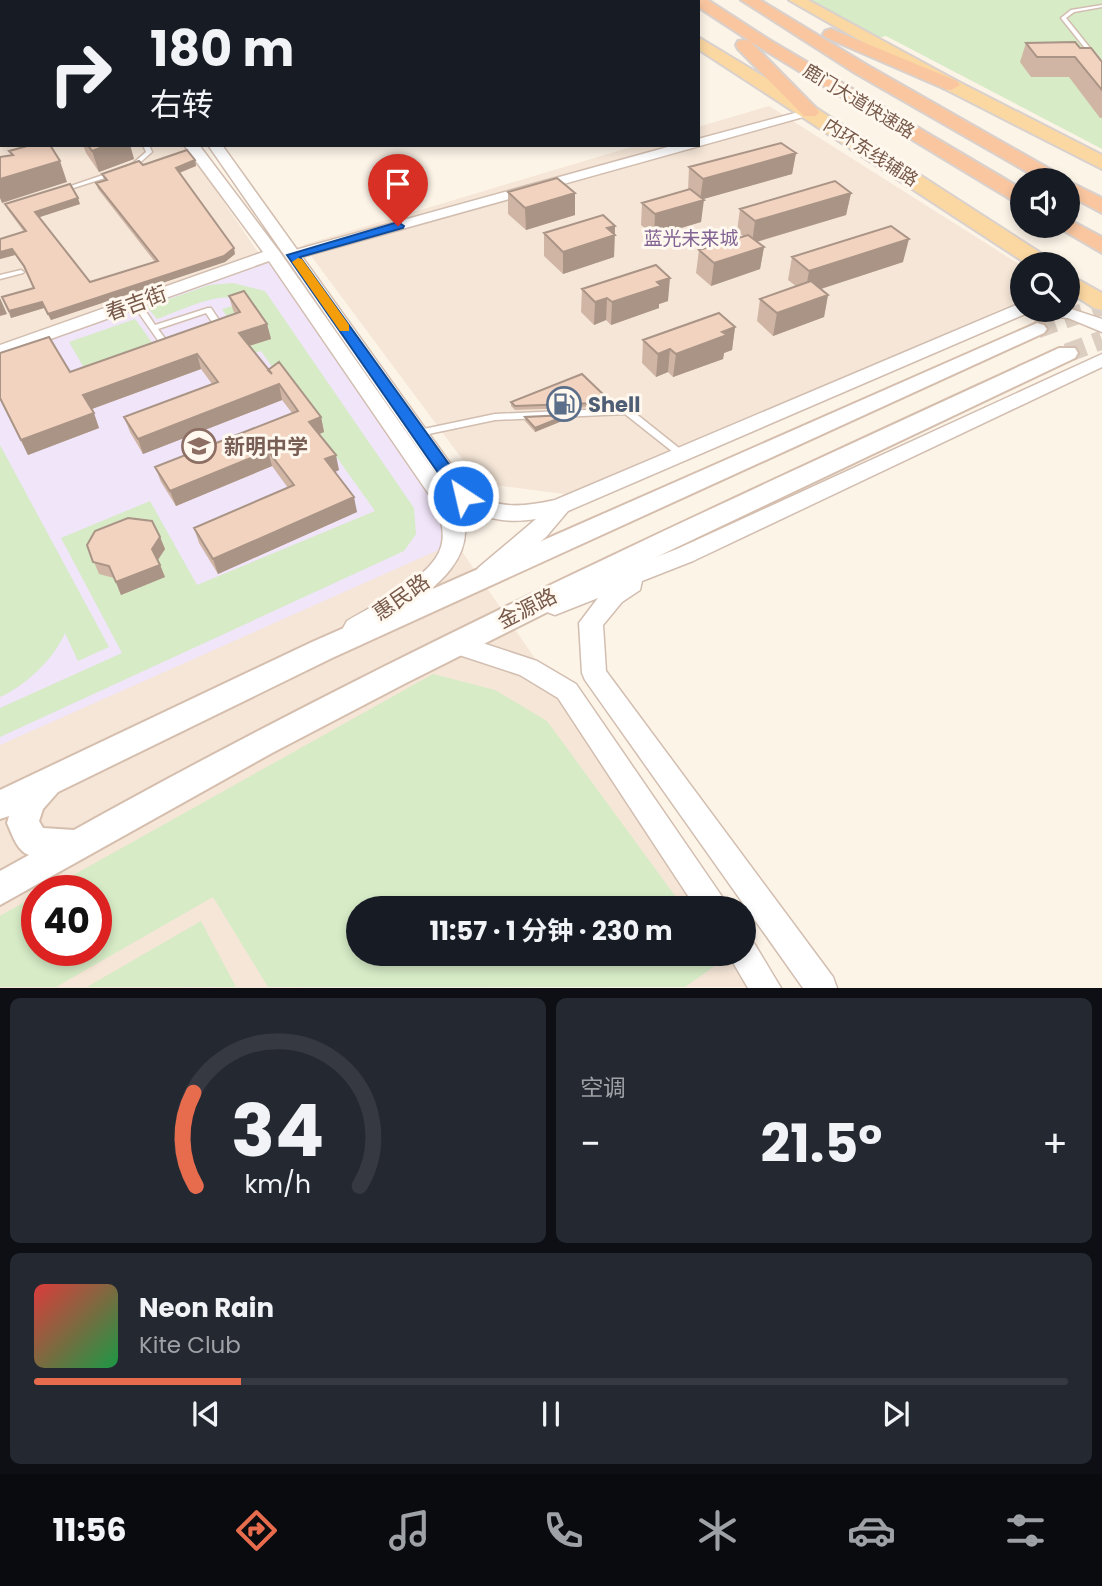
<!DOCTYPE html>
<html lang="zh">
<meta charset="utf-8">
<style>
:root{--surface:#171b24;--page:#242831;--text:#f1f3f6;--muted:#9ea1a6;--line:#363941;--accent:#e76c4d}
body{margin:0;font-family:Poppins,"Noto Sans SC",sans-serif;background:var(--page);color:var(--text);height:100vh;display:flex;flex-direction:column;font-size:26px;white-space:nowrap}
*{box-sizing:border-box;margin:0}
p{font-size:23px;color:var(--muted)}
.icon{flex:none;width:38px;height:38px;fill:none;stroke:currentColor;stroke-width:2;stroke-linecap:round;stroke-linejoin:round}
.map{position:relative;height:988px;overflow:hidden}
.panel{display:flex;flex-direction:column;gap:10px;padding:10px;background:#0d0f14;flex:1}
.panel>*{flex:none}
.guide{position:absolute;left:0px;top:0px;width:700px;height:147px;box-shadow:0 4px 10px #0003;background:#171b24;color:var(--text);overflow:hidden}
.buttons{position:absolute;left:1010px;top:168px;display:grid;gap:14px}
.buttons a{display:grid;place-items:center;width:70px;height:70px;border-radius:50%;background:var(--surface);box-shadow:0 4px 10px #0003;font-size:35px}
.speed{position:absolute;left:21px;top:875px;display:flex;gap:14px;font-size:35px;font-weight:700;text-align:center}
.speed>*{display:grid;place-content:center;width:91px;height:91px;border-radius:50%;background:var(--surface);box-shadow:0 4px 10px #0003;line-height:1}
.speed .limit{border:10px solid #d22;background:#fff;color:#111}
.pin{position:absolute;display:grid;place-items:center;width:60px;height:60px;color:#fff;margin:-72px -30px;border-radius:50% 50% 50% 0;rotate:-45deg;box-shadow:0 0 7px #0007}
.pin .icon{rotate:45deg}
.me{position:absolute;width:77px;margin:-38px;rotate:325deg;stroke-linejoin:round;filter:drop-shadow(0 0 5px #0008)}
.turn{display:flex;align-items:center;gap:24px;height:147px;padding:0 35px;font-size:32px}
.turn .icon{width:91px;height:91px;stroke-width:2.5}
.turn b{display:block;font-size:49px;line-height:60px}
.big{font-size:52px;font-weight:700;line-height:1.1}
.panel .tile{flex:1;display:flex;flex-direction:column;justify-content:center;gap:10px;min-width:0;padding:0 24px;border-radius:10px;background:var(--page)}
.panel .dial{align-items:center;gap:0}
.dial svg{height:182px;overflow:visible;fill:none;stroke:var(--line);stroke-width:7;stroke-linecap:round;text-anchor:middle}
.dial text{fill:var(--text);stroke:none}
.song{display:flex;align-items:center;gap:21px}
.cover{width:84px;height:84px;border-radius:10px;background:linear-gradient(135deg,hsl(0 70% 55%),hsl(140 70% 35%))}
.played{height:7px;border-radius:4px;background:linear-gradient(90deg,var(--accent) 20%,var(--line) 20%)}
.keys{display:flex;justify-content:space-around;direction:ltr}
.heat{display:flex;justify-content:space-between;align-items:center;font-size:38px;direction:ltr}
.panel .tiles{flex:1;display:grid;gap:10px;grid-template-columns:1fr 1fr}
.tile:last-child{grid-column:span 2}
.trip{position:absolute;left:346px;top:896px;width:410px;height:70px;border-radius:35px;background:var(--surface);box-shadow:0 4px 10px #0003;font-weight:700;line-height:70px;text-align:center}
.dock{display:flex;height:112px;justify-content:space-around;align-items:center;background:#090b0e;color:var(--muted)}
.dock .icon{width:49px;height:49px}
.dock .active{color:var(--accent)}
.dock b{font-size:32px;color:var(--text)}
.map>svg:first-child{display:block}
</style>
<div class="map">
<svg width="1102" height="988" viewBox="0 0 1102 988">
<rect width="100%" height="100%" fill="#fdf4e8"/>
<path fill="#f5e6d7" fill-rule="evenodd" d="M0 0 87 2H2V145H185L705 908H359V954H736L759 987 0 988ZM37 891H96V950H37Z
M769 106 1022 266V300L572 495 480 483 303 245 638 145H698V127Z"/>
<path fill="#f1e5f9" d="M273 254 461 540 0 745V351Z"/>
<path fill="#d6ebc6" d="M797 0H1102V149L886 36 870 40Z
M233 283 265 291 414 508 416 534 404 551 0 737V708L122 653 61 538 150 501 197 585 375 511 261 351 250 354 222 309 249 301C220 289 186 309 157 319L147 307 209 285Z
M135 319 162 356 91 380 69 342Z
M0 445 109 647 78 661 65 633C54 659 25 686 0 697Z
M433 674 495 690 547 721 684 908H359V954H717L722 961 685 987H268L213 897 56 987H0V916L37 895V950H96V891H45Z
M201 921 236 987H87Z"/>
<g fill="none" stroke-linecap="round" stroke-linejoin="round">
<path stroke="#dccec1" stroke-width="19" stroke-dasharray="19 10" stroke-linecap="butt" d="M1037 329 1102 306
M1067 353 1102 340"/>
<g stroke="#d2beb0" stroke-width="3">
<path id="service" d="M1102 5V7L1074 12 1066 18 1102 63V68L1100 67 1061 18 1071 10Z
M0 51 2 52V58L0 57Z
M0 136H2V140H0Z
M143 145H149L152 152 134 168H130V166L146 152Z
M112 172 114 173V175L64 191 59 190Z
M21 270 24 272 23 273 0 279V275Z
M133 301H139L155 325 208 308H211L225 329 224 331H218L206 313 158 329 171 347 167 349H164L132 303Z
M627 408 630 409 684 452 685 454 684 456H678L625 414 495 420 419 436 415 433 419 430 495 414Z"/>
</g>
<g stroke="#d2beb0" stroke-width="3">
<path id="minor" d="M810 109 814 110V114L298 258 293 259 286 255 288 252 675 145H698V139Z"/>
</g>
<g stroke="#d2beb0" stroke-width="3">
<path id="tertiary" d="M78 0H90L91 2H79Z
M100 0H112L114 2H101Z
M0 106H2V114H0Z
M184 145H199L279 251 454 500 208 145H222L470 491C498 510 523 507 555 500L1016 305 1022 304V310H1068V308L1102 319V332L1068 318 1025 314 568 511 546 537 494 580 486 583 478 580 475 574 478 568 536 519C506 524 481 519 456 501 487 553 432 592 393 616 381 624 369 633 355 637L347 635 343 628 347 621C373 605 432 578 441 547 445 534 441 522 439 509L269 261 0 357V345L263 252Z
M1102 354V367L693 561 642 581 640 590 622 602 603 625 606 671 833 977 837 988H803L585 680 582 673 579 623 598 598 555 615 547 612 543 606 547 600 677 549Z
M455 634 537 661 576 684 723 898 727 908H696L558 698 520 675 447 651 443 644 447 637Z
M744 939 754 943 781 988H748L728 954H744Z"/>
</g>
<g stroke="#d5bead" stroke-width="4">
<path id="secondary" d="M1037 323 1044 325 1047 329 1044 333 332 658 58 792 43 809 39 821 43 828 74 830C393 652 727 501 1059 348H1075L1078 353 1075 358 671 550 404 684 272 753 0 905V871L29 855C17 851 12 834 7 823L9 816 0 819V790L312 642Z"/>
</g>
<g stroke="#d9d1cd" stroke-width="4">
<path id="primary" d="M623 0H640L642 2H624Z
M789 0H808L957 81 1102 155V169L945 89Z
M698 37 816 108 1050 259 1053 264H1027L698 49Z
M1068 274 1102 293V310L1094 308 1068 291Z"/>
</g>
<g stroke="#d9d1cd" stroke-width="4">
<path id="trunk" d="M690 0H708L768 39 1022 189V204L1015 202 756 45 698 7V2Z
M741 0H760L867 65 1062 176 1065 180H1041L855 73Z
M831 29 957 81 960 85 951 90 945 89 825 37 823 34 825 31Z
M744 40 750 41 816 108 819 112 816 116H804L738 49 736 45 738 41Z
M1068 181 1102 198V213L1068 195Z
M1068 219 1102 237V253L1061 229 1058 226H1068Z"/>
</g>
<use href="#service" fill="#fff" fill-rule="evenodd"/>
<use href="#minor" fill="#fff" fill-rule="evenodd"/>
<use href="#tertiary" fill="#fff" fill-rule="evenodd"/>
<use href="#secondary" fill="#fff" fill-rule="evenodd"/>
<use href="#primary" fill="#fbd7a1" fill-rule="evenodd"/>
<use href="#trunk" fill="#f9c6a0" fill-rule="evenodd"/>
</g>
<path fill="#d0b5a5" d="M1026 43 1080 48 1102 62V118H1100L1069 77H1031L1020 62Z
M83 145H130L134 159 99 172 86 153Z
M796 153 792 174 703 199 701 222 654 236 641 225 642 203 688 190 689 167Z
M195 160 196 166 180 173 235 254 225 262 51 320 44 308 11 318 2 297 34 288 27 272 15 255 0 259V239L24 232 8 210 5 204H80L39 217 90 282 155 262 98 189 96 183 105 181 102 174 143 165Z
M508 192 575 193V215L526 230 508 214Z
M851 193 846 215 757 242 764 247 760 269 711 286 696 273 699 250 743 236 737 231 740 209Z
M615 226 614 257 563 274 544 256V233Z
M792 257 903 262 821 289 828 295 824 317 773 336 757 321 760 299 796 286 788 280Z
M582 289 668 301 659 304V308L611 325 606 320 594 325 581 312Z
M229 296 267 324 271 339 249 346 268 370 321 417 324 432 319 434 339 470 335 472 357 512 218 574 199 543 194 528 288 488 272 466 176 506 161 482 155 467 292 413 282 400 143 454 130 432 124 417 212 384 201 369 92 409 99 428 28 455 0 399 70 372 235 314 233 310Z
M735 327 732 350 724 353 723 359 673 377 668 372 656 377 642 363 643 340Z
M511 402H607L597 407 515 410 511 406Z
M567 415V419L535 432 525 421V417Z
M160 537 165 549 158 560 165 577 121 595 114 578 99 574 87 545Z"/>
<path fill="#a99486" d="M108 145H130L134 159 99 172 92 151Z
M796 153 792 174 700 200 703 179Z
M195 160 196 166 178 173 176 168Z
M60 161 67 182 2 203 0 198V179Z
M575 193V215L526 230 525 208Z
M851 193 846 215 752 243 755 221Z
M78 198 80 204 37 218 35 212Z
M704 200 701 222 654 236 655 214Z
M615 226 614 257 563 274V252L607 228Z
M909 239 903 262 805 294 809 271Z
M764 247 760 269 711 286 714 263Z
M234 248 235 254 225 262 51 320 48 314Z
M12 249 15 255 0 259V252Z
M670 278 668 301 659 304V308L611 325 612 302 657 282Z
M828 295 824 317 773 336 777 313Z
M0 298 7 314 0 316Z
M607 298 606 320 594 325 595 302Z
M42 302 44 308 11 318 9 311Z
M267 324 271 339 242 348 239 333Z
M735 327 732 350 724 353 723 359 673 377 676 354 722 332Z
M670 349 668 372 656 377 658 354Z
M197 354 201 369 89 410 83 395Z
M279 384 282 400 143 454 138 439Z
M607 398V402L597 407V403Z
M94 413 99 428 28 455 21 440Z
M567 415V419L535 432V428Z
M321 417 324 432 312 437 309 422Z
M268 451 272 466 176 506 170 491Z
M336 455 339 470 328 475 325 459Z
M354 497 357 512 218 574 213 559Z
M160 537 165 549 157 561 152 549Z
M160 565 165 577 121 595 116 582Z"/>
<path fill="#f2d3c0" stroke="#a99486" stroke-width="2" d="M0 0H71L72 2H2V33H0V3H2Z
M1075 42 1080 48H1091L1102 62V90L1075 57H1037L1026 43Z
M781 143 796 153 703 179 689 167Z
M31 145H50L60 161 0 179V157L13 155 9 151Z
M88 145H108L92 151Z
M187 150 195 160 176 168 234 248 224 256 48 314 42 302 9 311 2 297 34 288 24 266 12 249 0 252V239L26 231 5 204 70 184 78 198 35 212 90 282 158 261 96 183 107 180 102 174 139 161 143 165Z
M557 178 575 193 525 208 508 192Z
M835 181 851 193 755 221 740 209Z
M690 189 704 200 655 214 642 203Z
M603 215 615 226 607 228 615 235 563 252 544 233Z
M891 226 909 239 809 271 792 257Z
M748 235 764 247 714 263 699 250Z
M656 265 670 278 657 282 661 286 612 302 607 298 595 302 582 289Z
M811 281 828 295 777 313 760 299Z
M244 291 267 324 239 333 272 374 268 370 279 362 321 417 309 422 336 455 325 459 354 497 213 559 194 528 294 485 268 451 170 491 155 467 298 411 279 384 138 439 124 417 218 382 197 354 83 395 94 413 21 440 0 398V353L49 337 70 372 240 312 229 296Z
M719 313 735 327 722 332 727 335 676 354 670 349 658 354 643 340Z
M582 374 607 398 597 403 515 406 511 402Z
M567 415 535 428 525 417Z
M128 518 152 521 160 537 152 549 160 565 116 582 109 566 93 562 87 545 95 531Z"/>
<path fill="#1a73e8" stroke="#114b97" stroke-width="2" d="M398 222 404 226 403 228 300 257 469 492 471 496 463 502 457 500 287 255Z"/>
<path fill="#f59e0b" d="M298 258 302 259 349 325V331H340L292 262Z"/>
<defs>
<g id="fuel-ring" transform="scale(1.75)"><circle r="9.5" fill="#fff8ef" stroke="#5c6f8a" stroke-width="1.5"/><path d="M-5.5-6h7V0h2V4h1.3V-2.5L3-4.5l.8-.8L6-3V5H2.5V1h-1V6h-7ZM-4.2-4.7v3.2H.2V-4.7Z" fill="#5c6f8a"/></g>
<g id="school-ring" transform="scale(1.75)"><circle r="9.5" fill="#fff8ef" stroke="#8d6e63" stroke-width="1.5"/><path d="M0-5L7-2L0 1L-7-2ZM-4 1L0 2.5L4 1V4Q0 6-4 4Z" fill="#8d6e63"/></g>
</defs>
<g fill-rule="evenodd">
<use href="#fuel-ring" x="564" y="404"/>
<use href="#school-ring" x="199" y="446"/>
</g>
<g text-anchor="middle" dominant-baseline="central" stroke-width="6" stroke-linejoin="round" paint-order="stroke">
<g font-size="18" fill="#785a4b" stroke="#fff8ef">
<text transform="translate(859 101) rotate(31)">鹿门大道快速路</text>
<text transform="translate(871 152) rotate(33)">内环东线辅路</text>
</g>
<g font-size="19" fill="#826494" stroke="#fff8ef">
<text x="691" y="238">蓝光未来城</text>
</g>
<g font-size="21" fill="#785a4b" stroke="#fff8ef">
<text transform="translate(136 303) rotate(-20)">春吉街</text>
<text transform="translate(401 597) rotate(-35)">惠民路</text>
<text transform="translate(527 608) rotate(-27)">金源路</text>
</g>
<g font-size="21" font-weight="bold" fill="#4e5e75" stroke="#fff8ef" text-anchor="start">
<text x="588" y="404">Shell</text>
</g>
<g font-size="21" font-weight="bold" fill="#785e54" stroke="#fff8ef" text-anchor="start">
<text x="224" y="446">新明中学</text>
</g>
</g>
</svg>
<div class="buttons">
<a><svg class="icon" aria-label="sound" viewBox="0 0 24 24"><path d="M4 9h4l5-4v14l-5-4H4zM17 9q2 3 0 6"/></svg></a>
<a><svg class="icon" aria-label="search" viewBox="0 0 24 24"><circle cx="10" cy="10" r="6"/><path d="M15 15l6 6"/></svg></a>
</div>
<div class="speed"><div class="limit">40</div></div>
<div class="pin" style="left:398px;top:226px;background:#d93025"><svg class="icon" aria-label="arrive" viewBox="0 0 24 24"><path d="M6 21V4h12l-3 4 3 4H6"/></svg></div>
<svg class="me" style="left:463px;top:496px" viewBox="-20 -20 40 40"><circle r="17" fill="#1a73e8" stroke="#fff" stroke-width="3"/><path d="M0-11L8 9 0 5-8 9z" fill="#fff"/></svg>
<div class="trip">11:57 · 1 分钟 · 230 m</div>
<div class="guide">
<div class="turn"><svg class="icon" aria-label="right" viewBox="0 0 24 24"><path d="M7 20v-9h11M14 6l5 5-5 5"/></svg><div><b>180 m</b>右转</div></div>
</div>
</div>
<section class="panel">
<div class="tiles">
<div class="tile dial"><svg viewBox="0 0 100 80">
<path d="M14 69A42 42 0 1 1 86 69"/>
<path d="M14 69A42 42 0 0 1 13 28" stroke="#e76c4d"/>
<text x="50" y="56" font-size="32" font-weight="700">34</text>
<text x="50" y="72" font-size="11">km/h</text>
</svg></div>
<div class="tile"><p>空调</p>
<div class="heat"><a>−</a><b class="big">21.5°</b><a>+</a></div>
</div>
<div class="tile">
<div class="song"><i class="cover"></i><div><b>Neon Rain</b><p>Kite Club</p></div></div>
<div class="played"></div>
<div class="keys"><svg class="icon" aria-label="previous" viewBox="0 0 24 24"><path d="M18 5L8 12l10 7zM5 5v14"/></svg><svg class="icon" aria-label="pause" viewBox="0 0 24 24"><path d="M8 5v14M16 5v14"/></svg><svg class="icon" aria-label="next" viewBox="0 0 24 24"><path d="M6 5l10 7-10 7zM19 5v14"/></svg></div>
</div>
</div>
</section>
<nav class="dock">
<b>11:56</b>
<svg class="icon active" aria-label="directions" viewBox="0 0 24 24"><path d="M12 3l9 9-9 9-9-9zM9 14v-3h6M13 9l2 2-2 2"/></svg>
<svg class="icon" aria-label="music" viewBox="0 0 24 24"><path d="M9 18V5l10-2v13"/><circle cx="6" cy="18" r="3"/><circle cx="16" cy="16" r="3"/></svg>
<svg class="icon" aria-label="phone" viewBox="0 0 24 24"><path d="M5 4h4l2 5-3 2q2 4 5 5l2-3 5 2v4C11 20 4 13 5 4z"/></svg>
<svg class="icon" aria-label="climate" viewBox="0 0 24 24"><path d="M12 3v18M4 7l16 10M4 17L20 7"/></svg>
<svg class="icon" aria-label="car" viewBox="0 0 24 24"><path d="M5 17H2v-5l4-1 3-4h7l3 4 3 1v5h-3M9 17h6M6 11h13"/><circle cx="7" cy="17" r="2"/><circle cx="17" cy="17" r="2"/></svg>
<svg class="icon" aria-label="filters" viewBox="0 0 24 24"><path d="M4 7h16M4 17h16"/><circle cx="9" cy="7" r="2"/><circle cx="15" cy="17" r="2"/></svg>
</nav>
